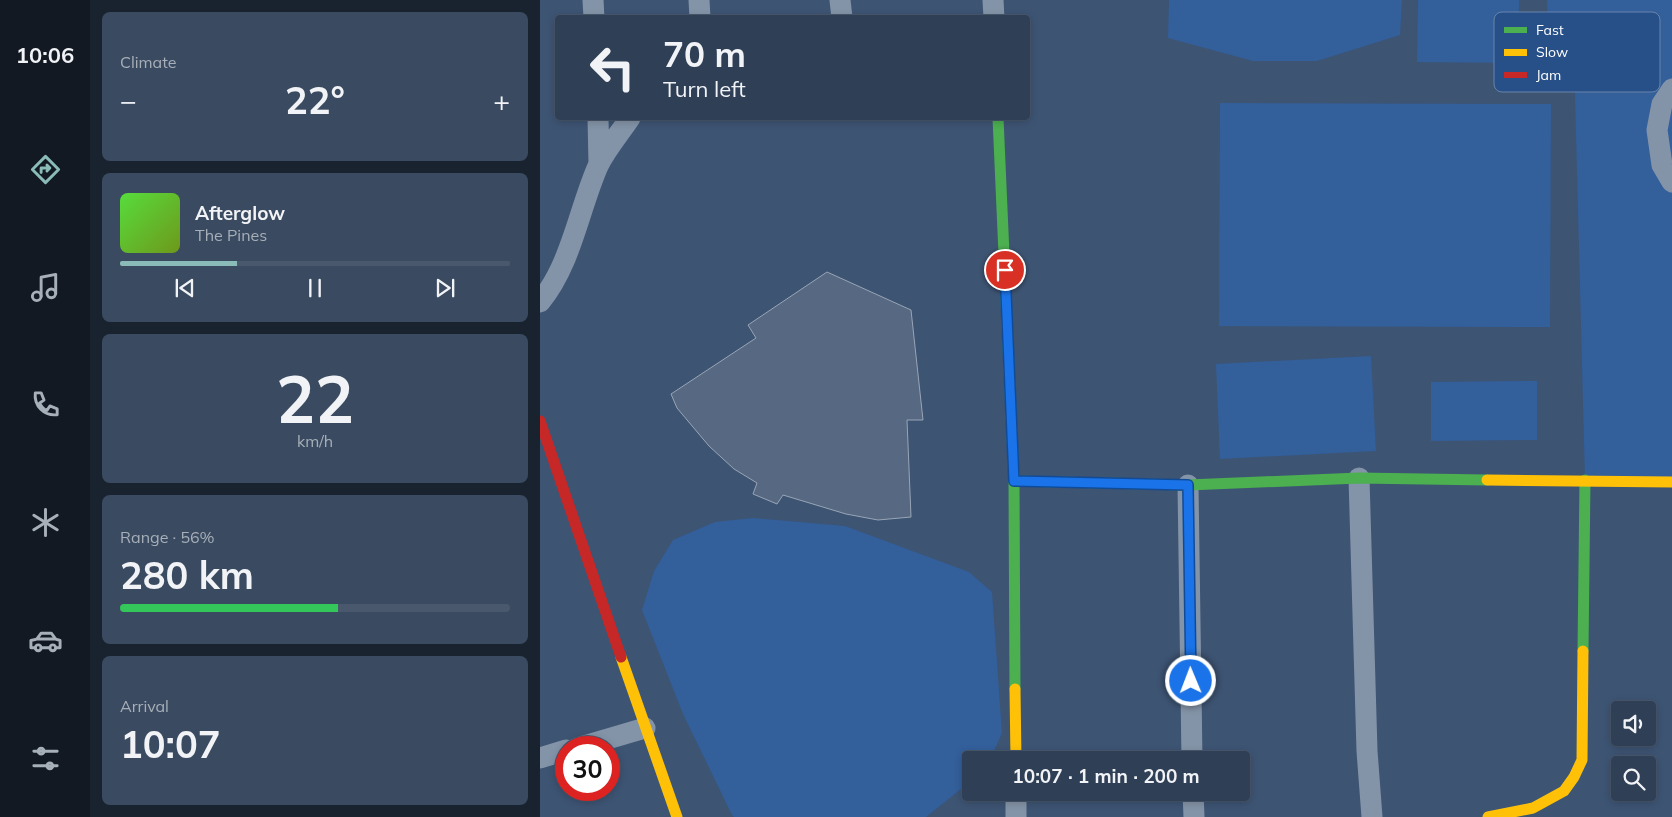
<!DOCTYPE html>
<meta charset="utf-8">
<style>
:root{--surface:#2e3f56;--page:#3a4a60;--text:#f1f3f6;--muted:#a7afb9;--line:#49586c;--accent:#8bbbb9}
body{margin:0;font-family:Mulish,sans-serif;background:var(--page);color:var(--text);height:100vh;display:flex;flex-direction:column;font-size:19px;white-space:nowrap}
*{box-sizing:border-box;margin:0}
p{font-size:16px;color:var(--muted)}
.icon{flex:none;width:28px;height:28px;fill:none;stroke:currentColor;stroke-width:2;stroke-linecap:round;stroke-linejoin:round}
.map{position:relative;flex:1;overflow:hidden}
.side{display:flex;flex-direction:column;gap:12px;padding:12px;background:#19232f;width:450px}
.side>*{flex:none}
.guide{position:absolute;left:15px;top:15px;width:475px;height:105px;border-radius:5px;box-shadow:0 2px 8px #0003,0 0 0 1px var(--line);background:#2e3f56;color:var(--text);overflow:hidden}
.tools{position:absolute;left:1071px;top:701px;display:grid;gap:10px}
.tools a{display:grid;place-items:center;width:45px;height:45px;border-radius:5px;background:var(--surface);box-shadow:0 2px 8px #0003,0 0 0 1px var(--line);font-size:25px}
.speed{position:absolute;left:15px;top:736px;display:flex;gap:10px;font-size:25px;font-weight:700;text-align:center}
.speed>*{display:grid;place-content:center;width:65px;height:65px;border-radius:50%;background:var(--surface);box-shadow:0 2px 8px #0003,0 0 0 1px var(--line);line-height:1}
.speed .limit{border:8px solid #d22;background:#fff;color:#111}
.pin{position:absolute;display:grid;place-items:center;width:42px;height:42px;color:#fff;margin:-21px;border:2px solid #fff;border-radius:50%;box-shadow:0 1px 5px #0007}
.me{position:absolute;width:55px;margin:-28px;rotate:359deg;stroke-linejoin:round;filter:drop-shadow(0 0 4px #0008)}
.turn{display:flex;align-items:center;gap:18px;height:105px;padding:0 25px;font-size:22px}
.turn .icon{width:65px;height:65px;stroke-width:2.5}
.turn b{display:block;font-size:35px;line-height:42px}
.big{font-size:38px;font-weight:700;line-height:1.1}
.side .widget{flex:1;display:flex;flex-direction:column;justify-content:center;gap:8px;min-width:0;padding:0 18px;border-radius:8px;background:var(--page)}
.side .dial{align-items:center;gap:0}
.dial b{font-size:65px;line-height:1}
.song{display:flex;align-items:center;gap:15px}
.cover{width:60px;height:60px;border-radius:8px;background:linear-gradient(135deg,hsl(110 70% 55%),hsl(80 70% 35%))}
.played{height:5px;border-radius:2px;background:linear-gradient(90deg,var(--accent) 30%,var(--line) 30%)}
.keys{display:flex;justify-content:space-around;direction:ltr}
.heat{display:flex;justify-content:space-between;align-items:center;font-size:28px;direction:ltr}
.charge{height:8px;border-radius:4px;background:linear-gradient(90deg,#34c759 56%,var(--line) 0)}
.trip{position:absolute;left:422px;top:751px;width:288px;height:50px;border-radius:5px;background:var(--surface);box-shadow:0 2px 8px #0003,0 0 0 1px var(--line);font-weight:700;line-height:50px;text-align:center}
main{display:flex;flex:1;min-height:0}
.dock{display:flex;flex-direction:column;width:90px;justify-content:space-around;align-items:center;background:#121922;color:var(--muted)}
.dock .icon{width:35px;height:35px}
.dock .active{color:var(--accent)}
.dock b{font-size:22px;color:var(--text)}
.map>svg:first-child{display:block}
</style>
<main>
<nav class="dock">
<b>10:06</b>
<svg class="icon active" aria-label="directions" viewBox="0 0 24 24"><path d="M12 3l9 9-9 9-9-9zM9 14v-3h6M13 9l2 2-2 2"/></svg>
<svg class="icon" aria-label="music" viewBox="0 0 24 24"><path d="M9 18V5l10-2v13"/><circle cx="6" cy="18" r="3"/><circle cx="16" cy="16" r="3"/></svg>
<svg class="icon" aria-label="phone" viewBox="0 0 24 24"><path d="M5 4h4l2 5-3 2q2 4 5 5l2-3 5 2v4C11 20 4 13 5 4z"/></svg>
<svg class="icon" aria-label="climate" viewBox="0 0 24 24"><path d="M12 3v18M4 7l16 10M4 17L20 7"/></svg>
<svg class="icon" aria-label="car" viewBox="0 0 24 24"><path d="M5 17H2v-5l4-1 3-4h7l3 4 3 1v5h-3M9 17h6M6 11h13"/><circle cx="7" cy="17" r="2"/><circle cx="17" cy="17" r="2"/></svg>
<svg class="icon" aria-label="filters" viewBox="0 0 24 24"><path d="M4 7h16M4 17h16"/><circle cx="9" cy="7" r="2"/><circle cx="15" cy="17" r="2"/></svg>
</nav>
<section class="side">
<div class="widget"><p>Climate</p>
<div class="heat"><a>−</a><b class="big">22°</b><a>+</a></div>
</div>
<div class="widget">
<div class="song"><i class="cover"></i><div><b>Afterglow</b><p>The Pines</p></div></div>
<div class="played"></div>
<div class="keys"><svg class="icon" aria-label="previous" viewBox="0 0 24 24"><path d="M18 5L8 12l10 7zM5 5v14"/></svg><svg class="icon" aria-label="pause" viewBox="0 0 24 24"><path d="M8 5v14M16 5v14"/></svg><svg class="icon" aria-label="next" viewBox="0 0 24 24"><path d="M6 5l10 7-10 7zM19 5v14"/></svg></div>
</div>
<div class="widget dial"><b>22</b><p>km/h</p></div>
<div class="widget"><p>Range · 56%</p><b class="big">280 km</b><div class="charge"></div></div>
<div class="widget"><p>Arrival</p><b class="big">10:07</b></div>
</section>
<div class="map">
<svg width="1132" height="817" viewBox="0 0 1132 817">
<rect width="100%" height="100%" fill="#3d5473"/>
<path fill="#335f9b" d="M629 0H862L860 35 777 61H713L628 38Z
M878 0H979L978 63 877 62Z
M1007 0H1132V481L1045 480 1034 57H1009Z
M680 103 1011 104 1010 327 679 326Z
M831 356 836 451 680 459 676 364Z
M997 381V440L891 441V382Z
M213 518 305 526 429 572 452 592 462 733 450 760H431V781L386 817H194L192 815 143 714 102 610 114 571 133 540 175 522Z"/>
<path fill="#576982" stroke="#98a5b6" d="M287 272 371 310 383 420H367L371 517 338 520 306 514 243 495 237 504 213 494 217 483 194 469 169 446 137 408 131 394 216 338 208 325Z"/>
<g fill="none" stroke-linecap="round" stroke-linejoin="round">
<path stroke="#8494a8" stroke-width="21" d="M53 0 54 18
M159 0 160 18
M300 0 302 18
M453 0 454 18
M1132 89 1122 104 1117 130 1122 165 1132 182
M58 118 59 164
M0 302C31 265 39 209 58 166 66 149 80 133 90 118
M819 478 827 751 832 817
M648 485 652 760
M37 748 105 728
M0 758 26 750
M476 792V817
M653 792 654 817"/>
<path stroke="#4caf50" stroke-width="11" d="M458 118 474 481 475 689
M474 481 648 485 819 478 947 480
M1043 651 1045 480"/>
<path stroke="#ffc107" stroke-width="11" d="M947 480 1132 482
M81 657 137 817
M475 689 476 760
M948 817 993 808 1024 791 1034 777 1042 760 1043 651"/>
<path stroke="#c62828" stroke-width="11" d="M0 421 81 657"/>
</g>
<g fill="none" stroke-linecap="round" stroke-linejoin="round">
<g stroke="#114b97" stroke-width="12">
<path id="route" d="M465 270 474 481 648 485 651 681"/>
</g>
<use href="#route" stroke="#1a73e8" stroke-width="9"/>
</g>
<rect x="954" y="12" width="166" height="80" rx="8" fill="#275089" stroke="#6884ac" stroke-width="1"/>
<rect x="964" y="27" width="23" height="6" fill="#4caf50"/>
<rect x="964" y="49" width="23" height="7" fill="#ffc107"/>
<rect x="964" y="72" width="23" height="6" fill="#c62828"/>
<g font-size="14" fill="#fff">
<text x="996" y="35">Fast</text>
<text x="996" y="57">Slow</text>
<text x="996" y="80">Jam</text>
</g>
</svg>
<div class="tools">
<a><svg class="icon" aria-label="sound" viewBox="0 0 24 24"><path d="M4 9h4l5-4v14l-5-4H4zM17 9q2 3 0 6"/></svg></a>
<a><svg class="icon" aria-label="search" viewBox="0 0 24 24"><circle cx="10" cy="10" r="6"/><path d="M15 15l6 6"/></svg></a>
</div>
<div class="speed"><div class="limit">30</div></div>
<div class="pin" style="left:465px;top:270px;background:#d93025"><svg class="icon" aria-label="arrive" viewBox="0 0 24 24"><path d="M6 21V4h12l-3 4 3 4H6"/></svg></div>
<svg class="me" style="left:651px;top:681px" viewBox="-20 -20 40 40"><circle r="17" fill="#1a73e8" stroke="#fff" stroke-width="3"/><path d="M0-11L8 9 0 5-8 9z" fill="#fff"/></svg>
<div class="trip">10:07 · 1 min · 200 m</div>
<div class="guide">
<div class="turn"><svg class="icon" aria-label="left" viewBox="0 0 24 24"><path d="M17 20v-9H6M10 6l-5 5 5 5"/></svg><div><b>70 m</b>Turn left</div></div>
</div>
</div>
</main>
